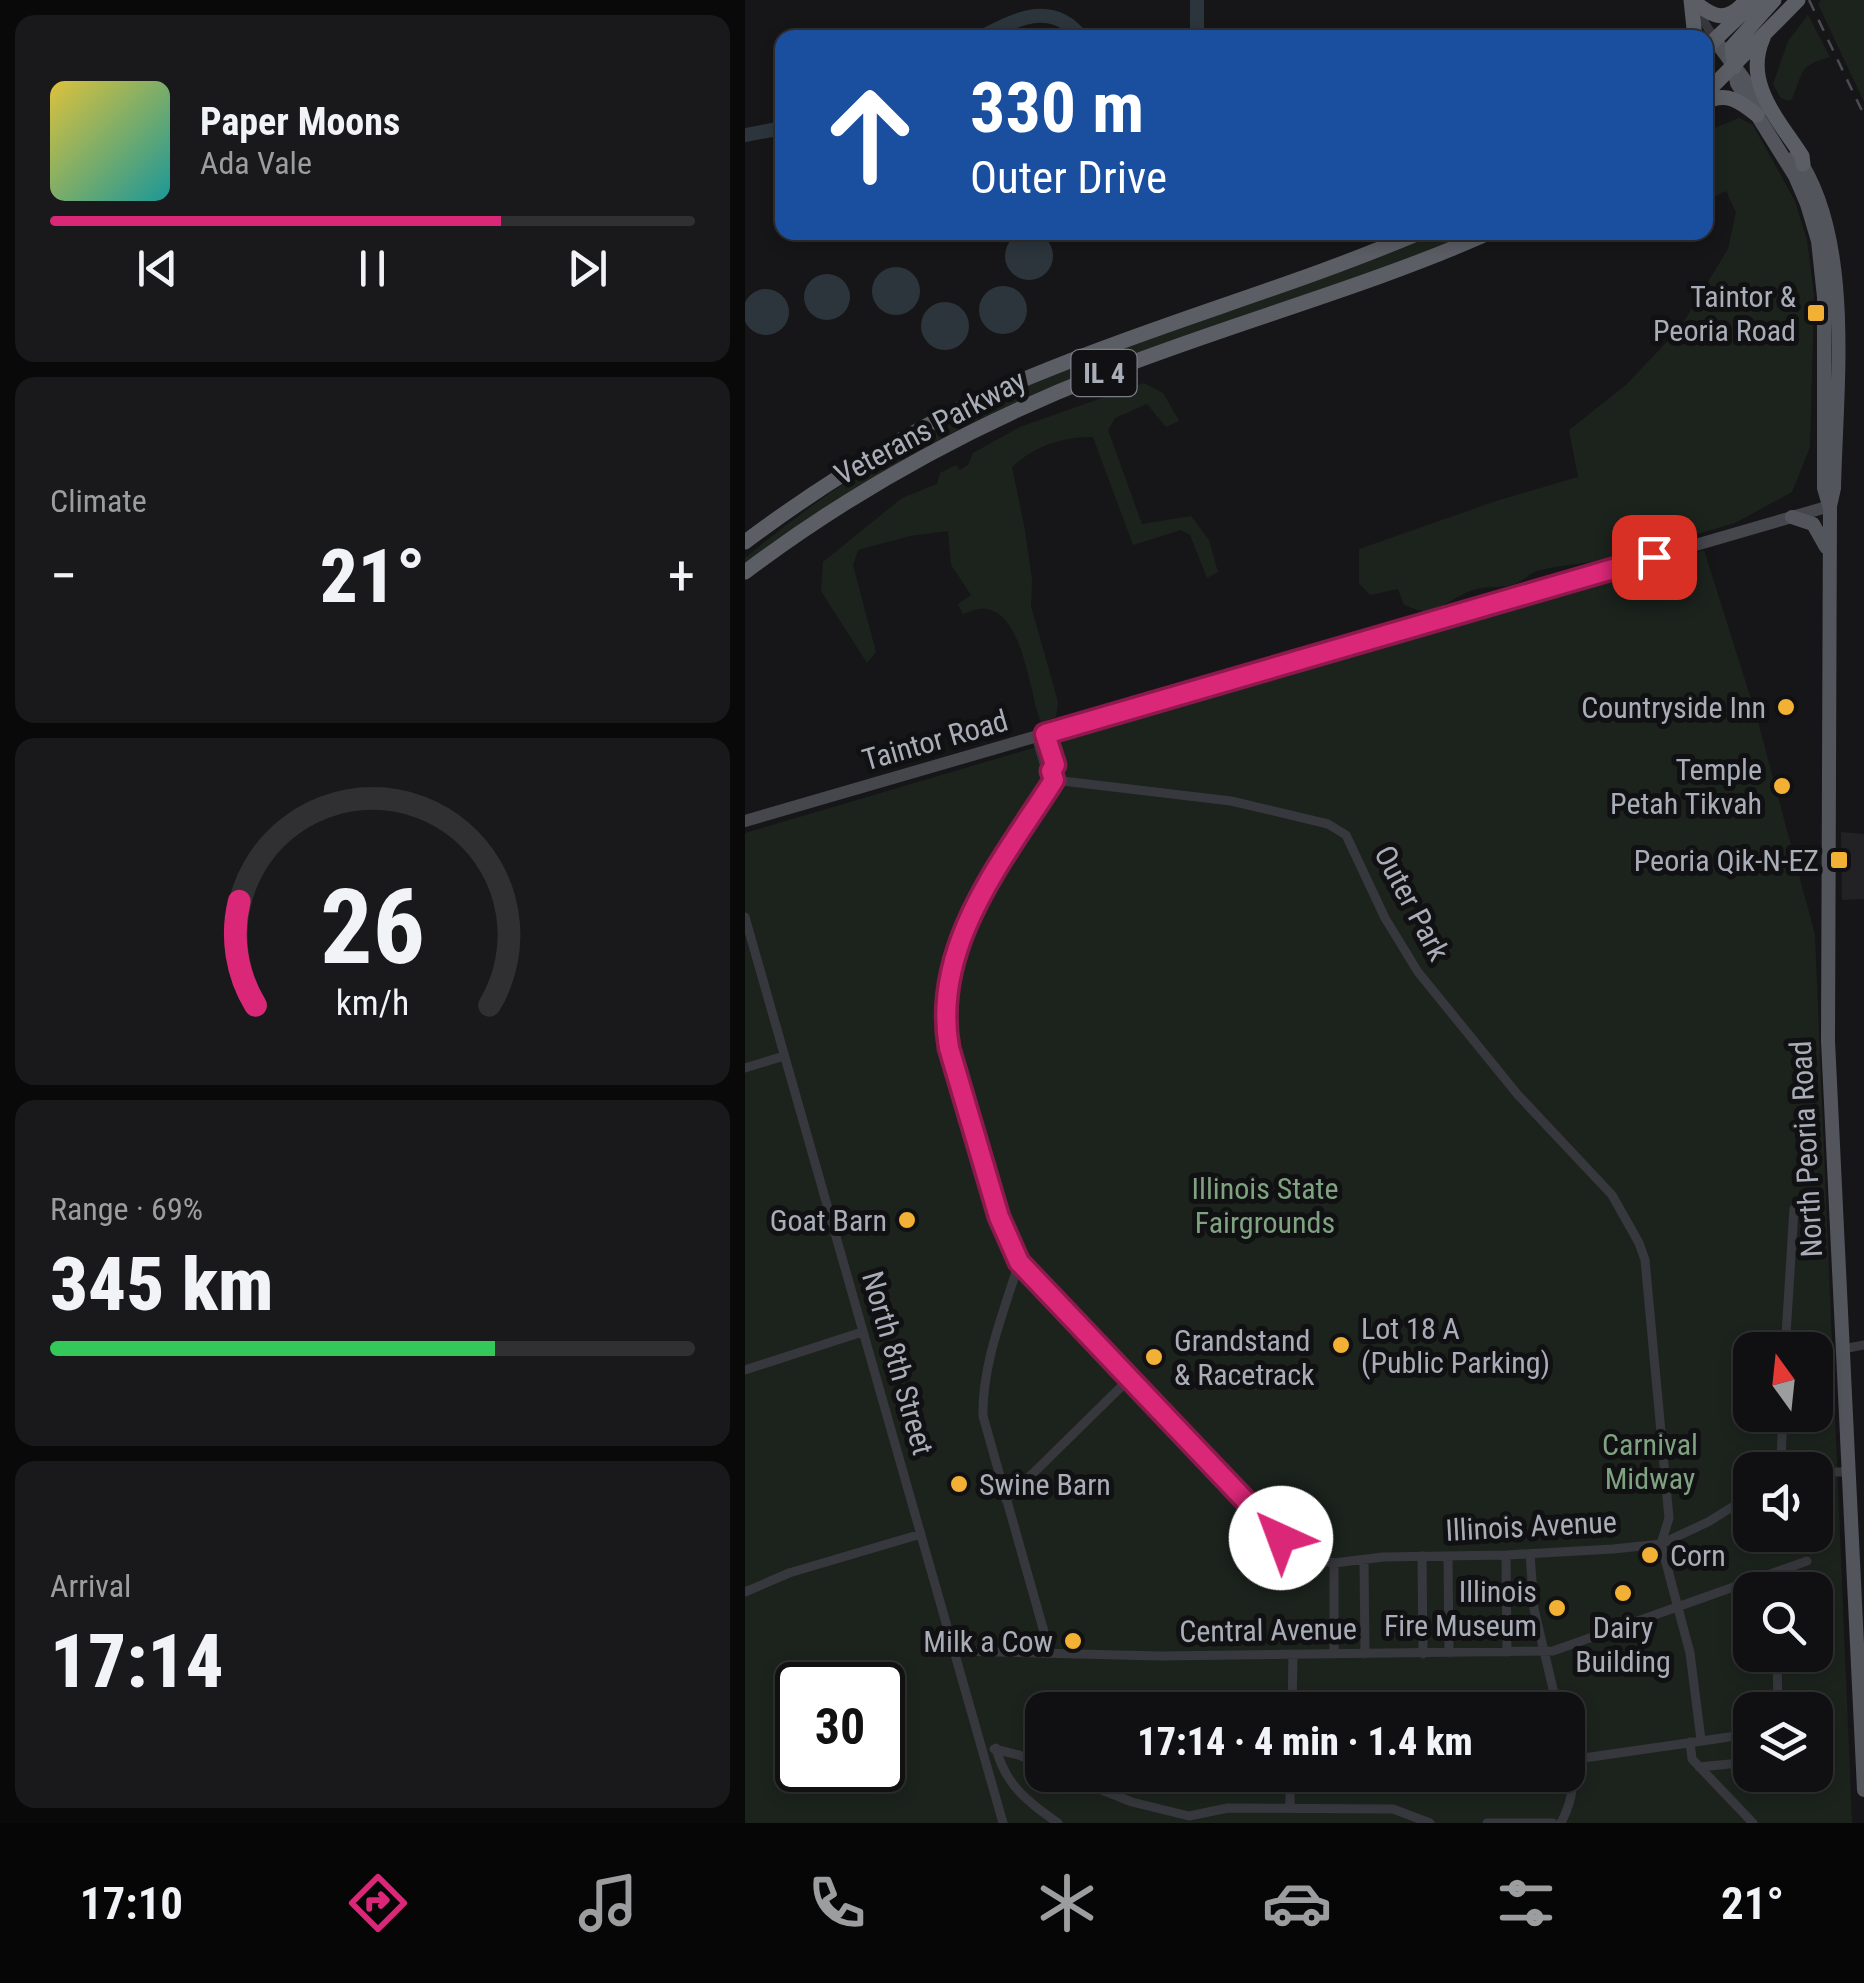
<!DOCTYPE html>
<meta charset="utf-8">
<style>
:root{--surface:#101012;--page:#19191b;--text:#f1f3f6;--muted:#9c9d9f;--line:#303032;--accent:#db2777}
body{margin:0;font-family:"Roboto Condensed",sans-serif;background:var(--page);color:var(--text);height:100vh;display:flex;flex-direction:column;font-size:38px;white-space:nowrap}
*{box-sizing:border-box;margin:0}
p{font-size:32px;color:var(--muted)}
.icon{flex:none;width:55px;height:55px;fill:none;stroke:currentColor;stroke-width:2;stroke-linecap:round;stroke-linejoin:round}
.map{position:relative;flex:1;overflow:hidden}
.sheet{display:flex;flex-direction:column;gap:15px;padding:15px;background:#09090a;width:745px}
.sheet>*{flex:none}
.top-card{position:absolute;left:30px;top:30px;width:938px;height:210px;border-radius:20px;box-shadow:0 5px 15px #0003,0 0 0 2px var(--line);background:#1a4fa0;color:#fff;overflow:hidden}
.needle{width:65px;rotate:345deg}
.buttons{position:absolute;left:988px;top:1332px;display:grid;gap:20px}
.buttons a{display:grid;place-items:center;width:100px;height:100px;border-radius:20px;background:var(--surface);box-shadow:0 5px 15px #0003,0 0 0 2px var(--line);font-size:50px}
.speed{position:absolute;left:30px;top:1662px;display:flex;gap:20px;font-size:50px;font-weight:700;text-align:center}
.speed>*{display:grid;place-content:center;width:130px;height:130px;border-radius:50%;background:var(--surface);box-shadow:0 5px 15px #0003,0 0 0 2px var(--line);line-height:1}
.speed .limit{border:5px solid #111;border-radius:15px;background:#fff;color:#111}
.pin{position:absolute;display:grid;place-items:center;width:85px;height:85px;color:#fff;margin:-42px;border-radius:20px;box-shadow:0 5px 15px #0006}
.me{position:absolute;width:110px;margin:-55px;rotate:317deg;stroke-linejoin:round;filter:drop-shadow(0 0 8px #0008)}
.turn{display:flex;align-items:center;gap:35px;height:210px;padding:0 30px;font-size:45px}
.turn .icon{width:130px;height:130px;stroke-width:2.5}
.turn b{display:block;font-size:70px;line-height:85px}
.big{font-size:75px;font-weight:800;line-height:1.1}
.sheet .widget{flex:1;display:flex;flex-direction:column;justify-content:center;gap:15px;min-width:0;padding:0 35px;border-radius:20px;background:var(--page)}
.sheet .dial{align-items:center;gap:0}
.dial svg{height:260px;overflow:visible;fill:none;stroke:var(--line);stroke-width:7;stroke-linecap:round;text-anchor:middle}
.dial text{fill:var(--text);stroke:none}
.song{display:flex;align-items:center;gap:30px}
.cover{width:120px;height:120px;border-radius:15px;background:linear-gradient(135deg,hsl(50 70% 55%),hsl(180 70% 35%))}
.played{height:10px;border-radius:5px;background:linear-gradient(90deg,var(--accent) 70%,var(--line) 70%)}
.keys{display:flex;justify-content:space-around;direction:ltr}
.heat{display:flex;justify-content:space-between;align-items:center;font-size:55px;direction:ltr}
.charge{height:15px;border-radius:8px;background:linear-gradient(90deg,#34c759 69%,var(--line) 0)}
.trip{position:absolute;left:280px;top:1692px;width:560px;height:100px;border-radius:20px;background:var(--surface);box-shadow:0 5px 15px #0003,0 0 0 2px var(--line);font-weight:800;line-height:100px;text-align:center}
.tab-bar{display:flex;height:160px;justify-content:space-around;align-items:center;background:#060607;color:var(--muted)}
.tab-bar .icon{width:70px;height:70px}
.tab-bar .selected{color:var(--accent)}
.tab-bar b{font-size:45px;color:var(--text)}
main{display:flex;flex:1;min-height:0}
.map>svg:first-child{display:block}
</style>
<main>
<section class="sheet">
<div class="widget">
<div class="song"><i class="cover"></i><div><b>Paper Moons</b><p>Ada Vale</p></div></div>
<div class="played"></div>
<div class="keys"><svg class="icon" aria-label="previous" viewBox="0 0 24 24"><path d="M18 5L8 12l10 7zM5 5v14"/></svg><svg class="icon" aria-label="pause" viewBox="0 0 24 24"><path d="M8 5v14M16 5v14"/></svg><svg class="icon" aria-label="next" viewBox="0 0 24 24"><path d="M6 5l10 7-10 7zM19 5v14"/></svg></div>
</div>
<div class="widget"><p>Climate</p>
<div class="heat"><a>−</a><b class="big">21°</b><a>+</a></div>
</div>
<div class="widget dial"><svg viewBox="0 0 100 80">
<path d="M14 69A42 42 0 1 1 86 69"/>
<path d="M14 69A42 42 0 0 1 9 37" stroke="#db2777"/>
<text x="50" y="56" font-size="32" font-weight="700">26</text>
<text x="50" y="72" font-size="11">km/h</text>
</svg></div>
<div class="widget"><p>Range · 69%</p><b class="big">345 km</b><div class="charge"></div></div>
<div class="widget"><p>Arrival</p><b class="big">17:14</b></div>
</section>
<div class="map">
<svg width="1119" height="1823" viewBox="0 0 1119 1823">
<rect width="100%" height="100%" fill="#161618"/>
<path fill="#222225" d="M1096 832 1119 834V899L1097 900Z"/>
<path fill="#1c231d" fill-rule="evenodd" d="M1076 0H1119V102L1073 4Z
M1063 15 1085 57C1052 67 1060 69 1047 99L1043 101 1035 97 1028 84 1043 41Z
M994 118 1008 125 1050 201 1062 240 1069 295 1065 447 1047 492 990 523 935 539 926 529 909 533C887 565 830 561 795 570 786 572 783 577 776 581 761 590 746 585 731 589 713 594 700 608 681 611 674 611 667 608 659 605L653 589 625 595 614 583V549L754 500 833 477 824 430 881 385 935 328 983 249 991 212 981 191 960 201V132Z
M691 233H730C581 296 423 338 274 401 176 443 86 501 0 564V558C86 486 180 427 284 384 418 329 559 290 691 233Z
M399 383 418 393 434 421 421 427 402 404 370 418 363 430 397 524 446 516 464 540 473 572 462 578 445 535 436 530 388 545 348 437C316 437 290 446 267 467L280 530 287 579 286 606 313 702 311 717 296 722C284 694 279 615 242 609 234 607 225 612 218 614L213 604 226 595 206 565 203 531 165 536 113 550 108 565 131 652 122 663 76 591 78 562 157 498 192 484 195 473 211 465 215 470 223 465 228 453 275 427Z
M959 550 1012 718 1070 935 1107 1823H0V833ZM1005 1350H1070V1415H1005ZM1005 1470H1070V1535H1005ZM1005 1590H1070V1655H1005ZM52 1685H138V1770H52ZM298 1710H822V1775H298ZM1005 1710H1070V1775H1005Z"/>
<path fill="#2c353c" d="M260 256a24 24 0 1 1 48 0a24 24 0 1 1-48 0Z
M127 291a24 24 0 1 1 48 0a24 24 0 1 1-48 0Z
M59 297a23 23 0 1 1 46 0a23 23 0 1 1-46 0Z
M234 310a24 24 0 1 1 48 0a24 24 0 1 1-48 0Z
M-2 312a23 23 0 1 1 46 0a23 23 0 1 1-46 0Z
M176 326a24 24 0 1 1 48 0a24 24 0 1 1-48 0Z"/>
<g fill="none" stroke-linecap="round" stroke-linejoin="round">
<path stroke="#2c353c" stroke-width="14" d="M235 38C270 18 308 0 337 38
M449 38 452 29V0
M0 135 38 128"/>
<path stroke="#37383d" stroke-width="9" d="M951 8 970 40
M301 734 310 765 307 771 309 780C273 836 212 916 202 982 194 1031 213 1079 227 1124 241 1172 254 1217 274 1262L536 1539 557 1556 589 1563 638 1557 761 1555 868 1549 916 1544 963 1522 1005 1496
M291 737 300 767 307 771
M309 780 486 801 583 824 601 835 640 918 673 972 773 1095 867 1195 894 1243 900 1260 924 1518 916 1544
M0 917 258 1823
M0 1068 39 1056
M274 1262C259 1312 237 1363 238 1416L305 1653
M1098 1349 1119 1345
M1040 1350 1049 1209
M0 1370 117 1332
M1034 1466 1050 1470
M1032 1470 1036 1460 1038 1415
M1070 1472H1104
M261 1500 384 1379
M916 1544 945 1653 956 1740
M785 1554 789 1609 813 1710
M761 1555 762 1652
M677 1556 678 1654
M703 1556 704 1653
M619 1561 620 1654
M1026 1574 1030 1590
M0 1592 44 1573 176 1534
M210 1651 416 1656 808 1651 1062 1561
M589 1654V1563
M1032 1655 1033 1710
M547 1710 548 1654
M945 1742 947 1759 1008 1823
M251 1748C260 1785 284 1803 313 1823
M249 1749 274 1755 298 1765
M825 1760 1005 1734
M954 1767 1005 1762
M319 1775 387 1802 444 1816 483 1808 648 1809 685 1823
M545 1808V1775
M742 1823H808
M816 1823C830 1796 830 1778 822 1749"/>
<path stroke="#45474d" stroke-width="12" d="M0 821 1085 506"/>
<path stroke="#53555c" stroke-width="14" d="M970 40 1020 108
M989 69 992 83 1050 176 1062 204 1073 241 1079 297V488L1084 505
M1051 155C1110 239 1091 388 1089 488L1085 506 1083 1041 1119 1790
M1047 517 1068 524 1081 547"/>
<path stroke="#5b5e65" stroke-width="15" d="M946 0 950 38
M947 0C964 14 978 24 996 6
M1018 38C998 83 1033 119 1057 156L1058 164
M960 49 1011 0
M989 67 987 47 1029 0
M960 94 1053 0
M960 103C980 90 996 102 1012 115
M0 542C91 474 191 414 297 372 421 321 552 285 676 232
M0 572C109 490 225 426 352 376 482 324 618 289 746 232"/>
<path stroke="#4a4c52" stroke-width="2.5" stroke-dasharray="12 10" stroke-linecap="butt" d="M1064 0 1119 115"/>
</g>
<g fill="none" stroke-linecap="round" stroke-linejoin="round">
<g stroke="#8e194d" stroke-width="25">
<path id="route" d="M536 1538 274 1262 254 1217 204 1048C186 946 258 860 309 780L306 771 310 765 300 734 909 557"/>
</g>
<use href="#route" stroke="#db2777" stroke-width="18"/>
</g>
<g fill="#f2b134" stroke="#111113" stroke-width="4">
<rect x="1061" y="303" width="20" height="20" rx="5"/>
<circle cx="1041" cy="707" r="10"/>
<circle cx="1037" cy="786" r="10"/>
<rect x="1084" y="850" width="20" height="20" rx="5"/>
<circle cx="162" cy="1220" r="10"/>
<circle cx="596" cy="1345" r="10"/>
<circle cx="409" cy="1357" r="10"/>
<circle cx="214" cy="1484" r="10"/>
<circle cx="905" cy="1555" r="10"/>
<circle cx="878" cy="1593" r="10"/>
<circle cx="812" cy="1608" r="10"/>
<circle cx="328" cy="1641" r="10"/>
</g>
<g text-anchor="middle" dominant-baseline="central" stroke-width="10" stroke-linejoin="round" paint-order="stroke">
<rect fill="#111113" stroke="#7b7e86" stroke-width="2.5" x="326.5" y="350" width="65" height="46" rx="8"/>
<g font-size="28" font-weight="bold" fill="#a8adb8">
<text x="359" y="373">IL 4</text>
</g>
<g font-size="30" fill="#a8adb8" stroke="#111113" text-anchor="end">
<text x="1051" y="296">Taintor &amp;<tspan x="1051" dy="34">Peoria Road</tspan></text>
<text x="1021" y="707">Countryside Inn</text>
<text x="1017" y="769">Temple<tspan x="1017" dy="34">Petah Tikvah</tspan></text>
<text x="1074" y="860">Peoria Qik-N-EZ</text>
<text x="142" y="1220">Goat Barn</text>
<text x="616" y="1328" text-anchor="start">Lot 18 A<tspan x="616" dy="34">(Public Parking)</tspan></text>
<text x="429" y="1340" text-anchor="start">Grandstand<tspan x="429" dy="34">&amp; Racetrack</tspan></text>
<text x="234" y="1484" text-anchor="start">Swine Barn</text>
<text x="925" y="1555" text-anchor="start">Corn</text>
<text x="792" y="1591">Illinois<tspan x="792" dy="34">Fire Museum</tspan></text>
<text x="878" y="1627" text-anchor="middle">Dairy<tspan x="878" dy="34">Building</tspan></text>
<text x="308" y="1641">Milk a Cow</text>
</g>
<g font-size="30" fill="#a8adb8" stroke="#111113">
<text transform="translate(185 427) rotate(-28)">Veterans Parkway</text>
<text transform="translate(190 740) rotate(-16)">Taintor Road</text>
<text transform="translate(667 903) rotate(62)">Outer Park</text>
<text transform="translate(1061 1149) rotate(-93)">North Peoria Road</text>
<text transform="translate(153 1363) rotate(74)">North 8th Street</text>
<text transform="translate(786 1526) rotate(-3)">Illinois Avenue</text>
<text transform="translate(523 1630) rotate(-1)">Central Avenue</text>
</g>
<g font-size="30" fill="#7fa381" stroke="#111113">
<text x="520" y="1188">Illinois State<tspan x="520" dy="34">Fairgrounds</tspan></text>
<text x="905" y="1444">Carnival<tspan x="905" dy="34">Midway</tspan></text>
</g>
</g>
</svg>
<div class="buttons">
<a><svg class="needle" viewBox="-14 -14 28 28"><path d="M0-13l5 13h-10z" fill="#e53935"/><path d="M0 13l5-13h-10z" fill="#9c9d9f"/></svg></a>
<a><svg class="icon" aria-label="sound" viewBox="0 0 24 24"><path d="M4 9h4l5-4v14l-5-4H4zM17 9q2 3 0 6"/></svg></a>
<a><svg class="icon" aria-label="search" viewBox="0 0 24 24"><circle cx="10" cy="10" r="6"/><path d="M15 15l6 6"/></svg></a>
<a><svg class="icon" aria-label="layers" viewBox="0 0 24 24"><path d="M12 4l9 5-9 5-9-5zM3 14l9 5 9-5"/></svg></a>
</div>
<div class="speed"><div class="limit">30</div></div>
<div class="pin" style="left:909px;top:557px;background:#d93025"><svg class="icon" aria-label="arrive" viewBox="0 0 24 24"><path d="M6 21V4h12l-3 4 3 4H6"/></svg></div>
<svg class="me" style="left:536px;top:1538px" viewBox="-20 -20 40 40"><circle r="19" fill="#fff"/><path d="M0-13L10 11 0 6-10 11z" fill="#db2777"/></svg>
<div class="trip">17:14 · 4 min · 1.4 km</div>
<div class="top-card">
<div class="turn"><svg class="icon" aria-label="ahead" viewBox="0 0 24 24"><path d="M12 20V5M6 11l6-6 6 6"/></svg><div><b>330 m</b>Outer Drive</div></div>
</div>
</div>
</main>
<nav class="tab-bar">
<b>17:10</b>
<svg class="icon selected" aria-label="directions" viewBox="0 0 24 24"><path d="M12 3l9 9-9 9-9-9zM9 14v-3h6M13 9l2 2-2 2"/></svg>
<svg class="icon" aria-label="music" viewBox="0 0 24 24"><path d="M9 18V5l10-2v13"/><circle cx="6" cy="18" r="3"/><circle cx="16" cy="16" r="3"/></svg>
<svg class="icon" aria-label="phone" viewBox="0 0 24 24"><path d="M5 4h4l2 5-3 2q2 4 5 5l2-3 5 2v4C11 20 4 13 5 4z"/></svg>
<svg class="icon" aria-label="climate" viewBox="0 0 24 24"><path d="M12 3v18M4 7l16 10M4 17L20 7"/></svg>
<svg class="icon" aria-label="car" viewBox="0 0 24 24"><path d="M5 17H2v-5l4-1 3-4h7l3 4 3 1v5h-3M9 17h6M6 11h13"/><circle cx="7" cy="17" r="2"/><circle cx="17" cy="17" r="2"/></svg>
<svg class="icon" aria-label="filters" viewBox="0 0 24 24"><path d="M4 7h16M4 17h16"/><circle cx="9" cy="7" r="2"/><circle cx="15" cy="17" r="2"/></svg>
<b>21°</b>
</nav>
